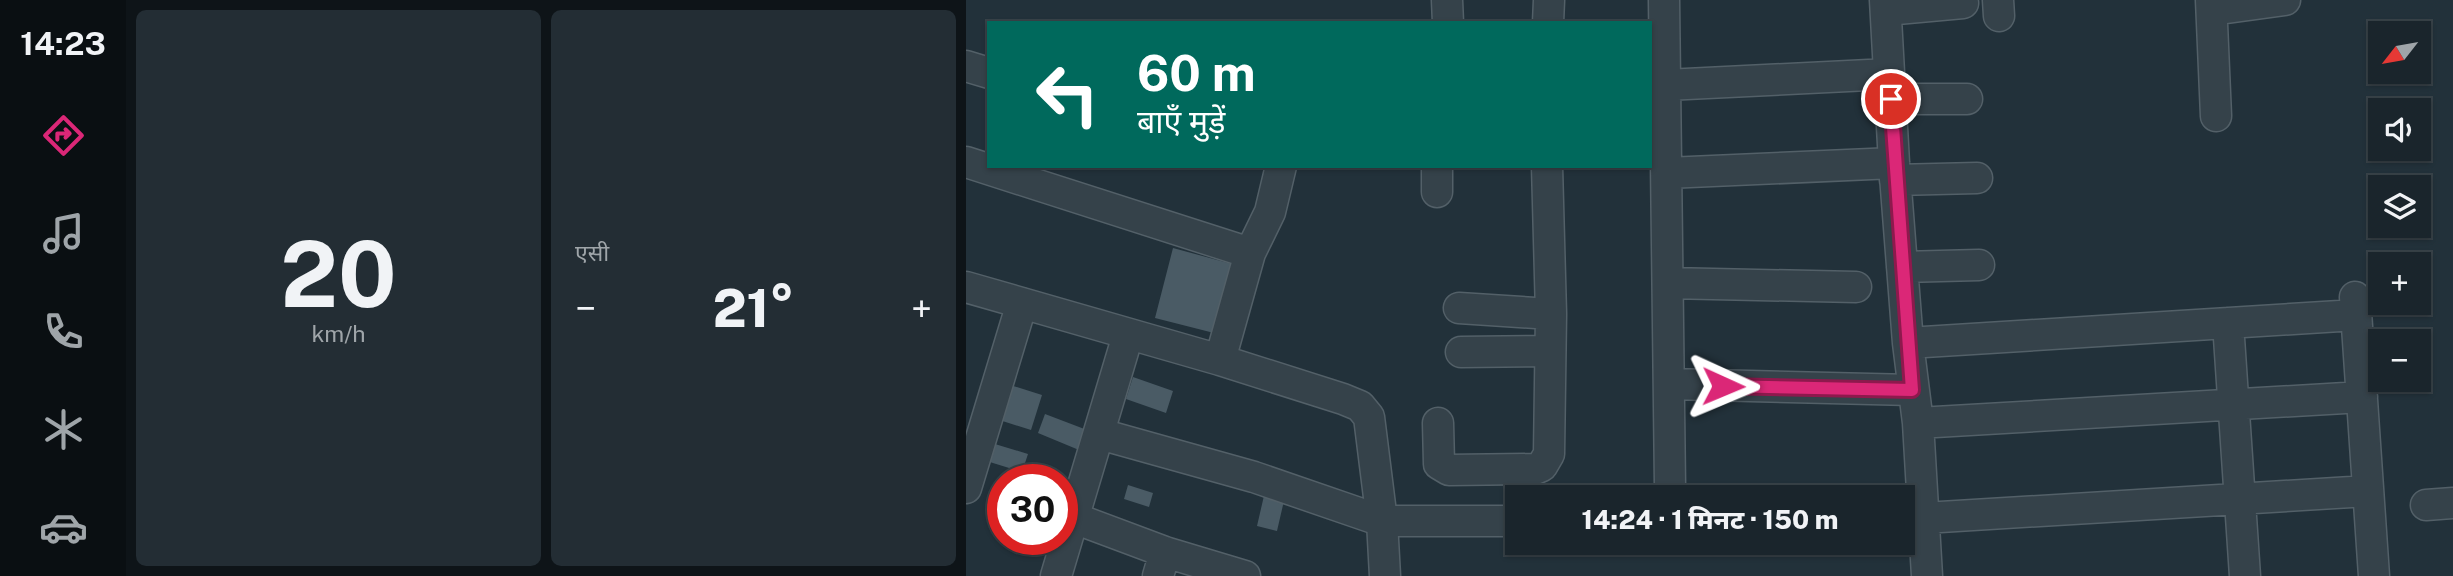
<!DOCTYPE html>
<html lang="hi">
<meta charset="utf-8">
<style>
:root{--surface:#1a252c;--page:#232d34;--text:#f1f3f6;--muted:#9fa5a9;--line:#384248;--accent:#db2777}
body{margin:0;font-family:"Public Sans","Noto Sans Devanagari",sans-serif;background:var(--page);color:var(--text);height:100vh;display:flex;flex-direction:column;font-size:26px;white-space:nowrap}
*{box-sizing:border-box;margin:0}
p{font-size:23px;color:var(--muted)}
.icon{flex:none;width:38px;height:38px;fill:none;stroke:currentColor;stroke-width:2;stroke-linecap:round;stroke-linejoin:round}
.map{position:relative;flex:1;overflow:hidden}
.details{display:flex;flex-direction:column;gap:10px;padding:10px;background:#0e1418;width:840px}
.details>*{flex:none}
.top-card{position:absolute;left:21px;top:21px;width:665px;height:147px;border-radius:0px;box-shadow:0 2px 5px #0004,0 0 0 2px var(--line);background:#00695c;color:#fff;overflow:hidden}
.needle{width:46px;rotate:239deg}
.fabs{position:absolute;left:1402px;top:21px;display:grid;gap:14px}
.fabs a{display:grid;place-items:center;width:63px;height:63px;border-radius:0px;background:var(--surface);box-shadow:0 2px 5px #0004,0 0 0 2px var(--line);font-size:35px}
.speed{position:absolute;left:21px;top:464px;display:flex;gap:14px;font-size:35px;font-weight:700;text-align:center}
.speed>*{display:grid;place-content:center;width:91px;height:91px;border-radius:50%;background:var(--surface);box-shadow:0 2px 5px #0004,0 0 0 2px var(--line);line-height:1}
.speed .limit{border:10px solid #d22;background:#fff;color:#111}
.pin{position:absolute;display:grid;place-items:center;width:60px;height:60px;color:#fff;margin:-30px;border:4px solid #fff;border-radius:50%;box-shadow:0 2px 7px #0007}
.me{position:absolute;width:77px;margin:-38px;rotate:91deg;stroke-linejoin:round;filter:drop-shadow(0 0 5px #0008)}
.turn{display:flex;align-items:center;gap:24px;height:147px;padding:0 35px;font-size:32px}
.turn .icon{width:91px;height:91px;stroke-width:2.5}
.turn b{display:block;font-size:49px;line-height:60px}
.big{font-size:52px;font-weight:800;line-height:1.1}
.details .tile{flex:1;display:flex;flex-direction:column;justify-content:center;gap:10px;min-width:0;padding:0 24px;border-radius:10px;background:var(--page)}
.details .dial{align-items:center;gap:0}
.dial b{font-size:91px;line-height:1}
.heat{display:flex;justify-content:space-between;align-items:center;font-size:38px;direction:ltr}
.details .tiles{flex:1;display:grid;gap:10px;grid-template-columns:repeat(2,1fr)}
.trip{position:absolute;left:539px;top:485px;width:410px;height:70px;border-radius:0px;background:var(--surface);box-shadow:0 2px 5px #0004,0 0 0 2px var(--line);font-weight:800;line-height:70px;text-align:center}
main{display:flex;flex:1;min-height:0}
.tab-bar{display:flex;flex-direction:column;width:126px;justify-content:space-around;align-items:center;background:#0a0f12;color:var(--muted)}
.tab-bar .icon{width:49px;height:49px}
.tab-bar .selected{color:var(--accent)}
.tab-bar b{font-size:32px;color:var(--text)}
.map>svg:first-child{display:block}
</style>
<main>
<nav class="tab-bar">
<b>14:23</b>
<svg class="icon selected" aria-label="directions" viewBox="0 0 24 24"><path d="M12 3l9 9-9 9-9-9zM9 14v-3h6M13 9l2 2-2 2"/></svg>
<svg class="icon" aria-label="music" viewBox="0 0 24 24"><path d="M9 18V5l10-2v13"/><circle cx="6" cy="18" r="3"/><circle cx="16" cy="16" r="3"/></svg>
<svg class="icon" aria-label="phone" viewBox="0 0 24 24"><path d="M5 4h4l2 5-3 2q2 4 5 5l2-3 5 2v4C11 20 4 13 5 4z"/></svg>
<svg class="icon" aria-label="climate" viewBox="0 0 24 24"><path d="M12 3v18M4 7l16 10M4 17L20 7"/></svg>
<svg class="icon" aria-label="car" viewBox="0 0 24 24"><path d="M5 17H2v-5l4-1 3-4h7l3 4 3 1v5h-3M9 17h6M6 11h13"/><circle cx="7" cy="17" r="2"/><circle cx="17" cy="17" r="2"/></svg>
</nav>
<section class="details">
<div class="tiles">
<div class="tile dial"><b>20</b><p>km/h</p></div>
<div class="tile"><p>एसी</p>
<div class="heat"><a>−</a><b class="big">21°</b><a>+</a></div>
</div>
</div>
</section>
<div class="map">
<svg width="1487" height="576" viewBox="0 0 1487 576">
<rect width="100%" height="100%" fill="#22313a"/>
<path fill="#4a5b65" d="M207 248 266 264 248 333 189 318Z
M167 377 207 391 200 413 160 399Z
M35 382 76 395 65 430 24 417Z
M79 414 121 430 113 450 72 433Z
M19 441 62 454 56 472 14 459Z
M162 485 187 493 183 507 158 499Z
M300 487 320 492 311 531 291 526Z
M63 539H93L90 549Z"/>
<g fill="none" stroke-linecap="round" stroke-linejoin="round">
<g stroke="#536068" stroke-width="33">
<path id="minor" d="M481 0 482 23
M698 0 704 487
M919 0 928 163 942 343 952 423 961 576
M1032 0 1033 16
M1245 0 1250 116
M920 10 997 3
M1246 10 1319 0
M582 23 583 0
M0 66 23 73
M700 85 923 74
M925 99H1001
M0 162 284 253
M315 166 304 212 284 253 254 360 377 399 394 406 403 417 416 521 419 576
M471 166V192
M701 173 928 163
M929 180 1011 178
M936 267 1013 265
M702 283 890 287
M0 287 254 360
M1389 297 1408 576
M493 308 585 314
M1262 323 1279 576
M942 343 1390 315
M495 352 584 351
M703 384 946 390
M472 423 473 464 483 470 569 469 576 466 583 454 585 314 581 166
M952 423 1396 397
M134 434 288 477 416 521H551
M0 488 56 303
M1460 505 1487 503
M108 518 199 552 279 576
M958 518 1402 491
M90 576 162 335
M192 576 199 552"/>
</g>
<use href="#minor" stroke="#35424a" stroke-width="30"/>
</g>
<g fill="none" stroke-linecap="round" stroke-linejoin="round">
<g stroke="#8e194d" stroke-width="18">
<path id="route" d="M757 386 946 390 925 99"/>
</g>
<use href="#route" stroke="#db2777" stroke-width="12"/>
</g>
</svg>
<div class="fabs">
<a><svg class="needle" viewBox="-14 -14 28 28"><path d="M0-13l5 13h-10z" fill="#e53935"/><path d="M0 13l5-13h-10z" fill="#9fa5a9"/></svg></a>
<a><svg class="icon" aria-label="sound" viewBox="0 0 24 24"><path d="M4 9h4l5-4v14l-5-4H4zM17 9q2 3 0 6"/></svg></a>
<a><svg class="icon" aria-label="layers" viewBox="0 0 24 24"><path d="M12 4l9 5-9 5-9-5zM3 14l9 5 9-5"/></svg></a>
<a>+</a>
<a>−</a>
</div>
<div class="speed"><div class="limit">30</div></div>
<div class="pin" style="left:925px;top:99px;background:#d93025"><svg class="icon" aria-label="arrive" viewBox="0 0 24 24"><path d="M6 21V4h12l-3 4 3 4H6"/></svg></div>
<svg class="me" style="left:757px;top:386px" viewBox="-20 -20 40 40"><path d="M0-17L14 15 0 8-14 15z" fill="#db2777" stroke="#fff" stroke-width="4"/></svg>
<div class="trip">14:24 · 1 मिनट · 150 m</div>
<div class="top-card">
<div class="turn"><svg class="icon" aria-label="left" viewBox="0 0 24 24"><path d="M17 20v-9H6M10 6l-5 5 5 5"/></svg><div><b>60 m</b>बाएँ मुड़ें</div></div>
</div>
</div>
</main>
